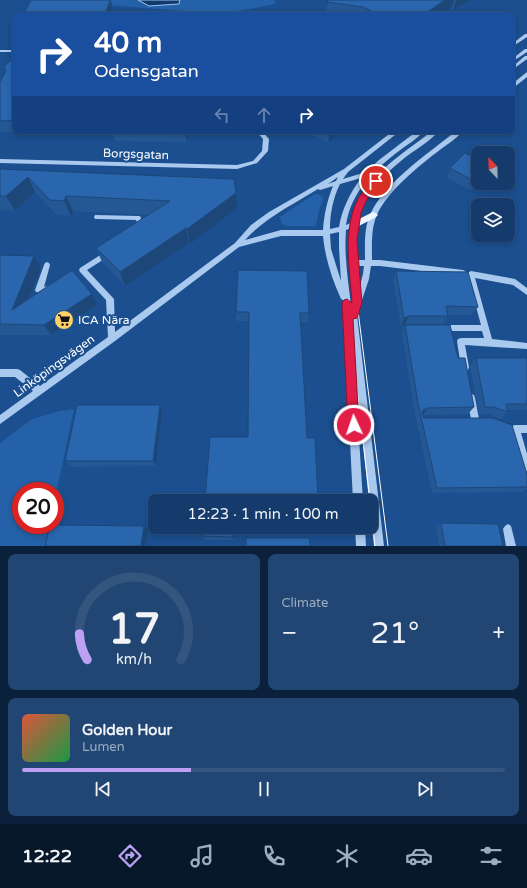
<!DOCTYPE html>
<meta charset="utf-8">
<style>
:root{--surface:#143b6b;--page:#214673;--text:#f1f3f6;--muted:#9dadc1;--line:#33557e;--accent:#bca0f2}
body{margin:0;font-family:"Varela Round",sans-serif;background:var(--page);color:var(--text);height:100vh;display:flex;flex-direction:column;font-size:15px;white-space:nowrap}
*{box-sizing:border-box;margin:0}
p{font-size:13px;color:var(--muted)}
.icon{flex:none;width:22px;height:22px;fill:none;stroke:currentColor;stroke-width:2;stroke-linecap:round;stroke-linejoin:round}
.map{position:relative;height:546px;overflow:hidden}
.details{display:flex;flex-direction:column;gap:8px;padding:8px;background:#0b203b;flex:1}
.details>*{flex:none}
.guide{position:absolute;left:12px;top:12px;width:503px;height:122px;border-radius:8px;box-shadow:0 2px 6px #0003,0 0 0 1px var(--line);background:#1a4fa0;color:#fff;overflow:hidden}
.needle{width:26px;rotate:337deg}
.controls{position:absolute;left:471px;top:146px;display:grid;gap:8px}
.controls a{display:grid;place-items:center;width:44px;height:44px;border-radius:8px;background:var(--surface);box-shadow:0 2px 6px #0003,0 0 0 1px var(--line);font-size:20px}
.speed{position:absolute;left:12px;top:482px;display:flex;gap:8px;font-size:20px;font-weight:700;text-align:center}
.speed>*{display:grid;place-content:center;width:52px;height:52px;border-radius:50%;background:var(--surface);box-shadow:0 2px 6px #0003,0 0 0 1px var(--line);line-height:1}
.speed .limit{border:6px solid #d22;background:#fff;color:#111}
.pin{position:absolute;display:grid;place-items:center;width:34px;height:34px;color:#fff;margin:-17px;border:2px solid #fff;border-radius:50%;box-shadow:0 1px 4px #0007}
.me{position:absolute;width:44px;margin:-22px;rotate:357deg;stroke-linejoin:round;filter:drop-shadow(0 0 3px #0008)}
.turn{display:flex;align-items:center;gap:14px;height:84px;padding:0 16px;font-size:18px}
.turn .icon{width:52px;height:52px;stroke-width:2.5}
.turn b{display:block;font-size:28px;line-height:34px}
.lanes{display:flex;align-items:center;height:38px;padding:0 16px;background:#0003;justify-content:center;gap:20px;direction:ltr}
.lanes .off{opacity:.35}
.big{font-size:30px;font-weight:600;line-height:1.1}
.details .widget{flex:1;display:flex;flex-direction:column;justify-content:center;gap:6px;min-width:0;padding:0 14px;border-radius:8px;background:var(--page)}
.details .dial{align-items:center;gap:0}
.dial svg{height:104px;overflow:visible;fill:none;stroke:var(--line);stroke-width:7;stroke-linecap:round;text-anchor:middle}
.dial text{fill:var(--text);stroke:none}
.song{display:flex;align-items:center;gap:12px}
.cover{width:48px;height:48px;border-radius:6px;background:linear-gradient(135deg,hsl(10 70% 55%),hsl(140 70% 35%))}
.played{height:4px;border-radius:2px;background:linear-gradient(90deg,var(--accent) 35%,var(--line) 35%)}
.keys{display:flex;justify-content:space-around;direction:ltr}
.heat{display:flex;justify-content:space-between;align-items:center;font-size:22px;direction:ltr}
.details .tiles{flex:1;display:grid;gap:8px;grid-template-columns:1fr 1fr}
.widget:last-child{grid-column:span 2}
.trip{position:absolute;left:148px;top:494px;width:230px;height:40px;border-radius:8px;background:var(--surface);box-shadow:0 2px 6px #0003,0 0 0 1px var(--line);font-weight:600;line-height:40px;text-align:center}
.dock{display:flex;height:64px;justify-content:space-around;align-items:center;background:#08182b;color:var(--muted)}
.dock .icon{width:28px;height:28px}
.dock .selected{color:var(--accent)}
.dock b{font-size:18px;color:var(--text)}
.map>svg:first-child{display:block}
</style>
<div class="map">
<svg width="527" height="546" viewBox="0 0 527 546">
<rect width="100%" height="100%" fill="#1b4f8f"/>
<path fill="#2461a8" d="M43 0H275L276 4 222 14Z
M318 194 324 198 319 210 316 226H286L282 224 280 217 313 195Z
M74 409 55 499V491H21V525H49L45 546H0V443L32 419 59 411Z"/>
<path fill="#123a6d" stroke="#9cc4f0" d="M138 0H180L179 4 149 6Z"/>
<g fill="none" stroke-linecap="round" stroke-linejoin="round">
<path fill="#a9c9ee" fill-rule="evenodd" d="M525 34H527V37L512 47V44Z
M525 49H527V52L512 62V59Z
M0 50H15V52H0Z
M525 56H527V59L512 70V67Z
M527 72V77L512 89V84Z
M256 131H262L269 139 268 151 257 163 237 169 0 163V159L237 165 253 161 262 151 263 139Z
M393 131H400L348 172 343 179 366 172 379 160 417 131H424C417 139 408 144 399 151 374 170 351 192 346 225L351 223C353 215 355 207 359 200 374 170 407 151 432 131H439C430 141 418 148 407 156 367 188 354 207 356 260H365C365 247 364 233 368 220 379 186 429 153 456 131H463C457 138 449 143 441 149 420 165 383 194 375 220 371 233 372 247 372 260H380L463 270 465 271 466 273 465 275 463 276 380 266H371L369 279 357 315 384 546H374L371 517V501H369L354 359 363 501H353L343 303V300L341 299C332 279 325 258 323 236H281L239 247 115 341 0 424V415L33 391 15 377H0V369H17L20 370 40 386 108 337 106 300 80 272 79 270 80 268 105 252H109L110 254 109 256 87 270 114 299 115 332 235 243 251 225 269 212 344 169ZM338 177 336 181 328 184ZM361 178C350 193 342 209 339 227L330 229C330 214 333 198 340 184ZM333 186C327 201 324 215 323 230H281L245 240C265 218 292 205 318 189L320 190ZM351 228C349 244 349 260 350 275 351 285 356 298 352 306L351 305C348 280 344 255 346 230ZM339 232V248L341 281 331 249 330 234ZM357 266H364L363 274 359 289Z
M95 215 138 216H140L145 228 144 230H140L136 220 97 219H95L94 217Z
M47 262 49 263 50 265 44 287 51 285 54 286 55 288C51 294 43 294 36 292L35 290 44 265 45 263Z
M471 271 515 279 527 288V295L513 285 475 278 492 339 527 343V349L465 345 469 367 468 370 465 371 462 370 461 367 457 341 458 339 461 338H484L482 331H441L438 330 437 328 438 326 441 325H481L467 274 469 272Z
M471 394 474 395 475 398 479 419 478 422 475 423 472 422 471 419 467 398 468 395Z
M515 425H527V433H521L527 454V472L524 471 523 468 511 429 512 426Z
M508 524 511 526 516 546H506L503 529 505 526Z
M355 527H365L366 546H356Z"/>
<path fill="#f0f6ff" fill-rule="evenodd" d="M373 212 376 213 378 215 376 217 357 227H351L349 225 351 223Z"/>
<path stroke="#fff" stroke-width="1" d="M347 303 370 501
M357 303 388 546
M371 511 375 546"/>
</g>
<path fill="#245895" d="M328 0H470L453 10 451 9 442 15H326Z
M15 57V131H44L0 132V82Z
M54 131H96L95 133 55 134Z
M112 131H189L187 142 115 141Z
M303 131H341L328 143Z
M478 160V183H479L472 191 447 178 450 168Z
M0 169 237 208 190 244 189 243 125 286 102 262 96 248 149 215 73 211 71 216 57 215 35 192 15 211 0 210Z
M0 255 41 268 29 299 92 294 97 305 51 335H1L0 334Z
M396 271 478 307 472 315H448V316L443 324H405L401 326 393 280Z
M236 312 309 313 308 322H301L307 438 318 501H205L248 437 249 321H236Z
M405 325 458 358 474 407 468 414 423 415 424 418 527 474V489L523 492 432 493 414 409 402 333Z
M476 358H527V410H508V412L501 419 488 414H479L470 366Z
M162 412 156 466 71 467 65 461Z
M441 523 503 546H439L436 527Z
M234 527V540H205L202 536Z"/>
<path fill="#1d4779" d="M111 0 113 10 111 15H105Z
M445 0H454L451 9 442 15H423Z
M456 0H470L453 10Z
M185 131H189L187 142Z
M330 131H341L328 143Z
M28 177 35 192 15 211 6 196Z
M478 180V183H479L472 191 476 182Z
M236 193 237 208 190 244 187 229Z
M66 196 73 211 71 216 64 201Z
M186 228 189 243 125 286 120 272Z
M34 256 41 268 20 321 12 310Z
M92 294 97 305 51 335 44 325Z
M409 316 405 324 401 326 404 318Z
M160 405 162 412 156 466 153 461Z
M427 408 423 415H421L423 410Z
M144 526 148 529 145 546H141Z
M233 527H234V540L233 537Z"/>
<path fill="#2a66ad" stroke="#1d4779" d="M31 0H110L105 15H23Z
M328 0H445L423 15H380L363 7 327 2Z
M15 57V120L0 121V82L6 71 4 66Z
M465 153 478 160V180L476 182 450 168Z
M0 169 234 179 236 193 187 229 186 228 120 272 96 248 170 201 66 196 64 201 50 200 28 177 6 196H0Z
M0 255 34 256 12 310 72 270 92 294 44 325 0 324Z
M238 270 307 271 309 313H300L307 438H315L318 501 235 500 234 501H205L210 437H248L249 312H236Z
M396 271 468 272 478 307 446 306 448 316H409L404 318Z
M405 325H450L458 358H465L474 407 427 408 423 410 422 413 424 418H493L512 425 527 474V487L437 488 418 403Z
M476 358H527V404H506L508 412 494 407H485Z
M77 405H160L153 461H65Z
M441 523 498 524 503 546H445Z
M50 525H55L144 526 141 546H45Z
M203 527H233V537L202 536Z
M246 538H309L310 546H246Z"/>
<path fill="#e11d48" stroke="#92132f" d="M373 179H379L380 181 366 201 361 213 357 240 362 303 357 318 353 319 359 425 358 429 354 430 350 429 348 425 342 303 344 300 347 299 352 303C350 270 342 230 358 199 362 192 368 186 373 179Z"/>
<defs>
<g id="supermarket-disc" transform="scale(1)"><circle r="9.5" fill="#ffd166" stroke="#1b4f8f"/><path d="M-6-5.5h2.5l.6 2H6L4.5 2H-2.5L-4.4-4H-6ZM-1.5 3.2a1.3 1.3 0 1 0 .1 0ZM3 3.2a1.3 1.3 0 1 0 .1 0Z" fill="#111"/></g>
</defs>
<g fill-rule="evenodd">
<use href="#supermarket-disc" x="64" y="320"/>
</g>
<g text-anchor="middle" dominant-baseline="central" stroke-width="4" stroke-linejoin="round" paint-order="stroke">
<g font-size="12" fill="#fff" stroke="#1b4f8f">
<text transform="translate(136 154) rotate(2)">Borgsgatan</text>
<text transform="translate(54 366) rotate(-36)">Linköpingsvägen</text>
</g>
<g font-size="12" fill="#fff" stroke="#1b4f8f" text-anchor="start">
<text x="78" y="320">ICA Nära</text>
</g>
</g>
</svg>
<div class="controls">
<a><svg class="needle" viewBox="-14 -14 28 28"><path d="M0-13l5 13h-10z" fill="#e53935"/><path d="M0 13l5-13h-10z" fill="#9dadc1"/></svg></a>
<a><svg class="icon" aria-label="layers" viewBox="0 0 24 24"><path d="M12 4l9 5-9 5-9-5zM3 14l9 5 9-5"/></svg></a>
</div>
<div class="speed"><div class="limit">20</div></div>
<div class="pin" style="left:376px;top:181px;background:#d93025"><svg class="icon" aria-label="arrive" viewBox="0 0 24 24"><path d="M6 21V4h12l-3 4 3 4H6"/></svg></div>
<svg class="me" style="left:354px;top:425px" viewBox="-20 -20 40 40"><circle r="17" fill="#e11d48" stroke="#fff" stroke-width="3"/><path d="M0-11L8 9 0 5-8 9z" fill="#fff"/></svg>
<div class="trip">12:23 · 1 min · 100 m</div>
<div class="guide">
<div class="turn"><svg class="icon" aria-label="right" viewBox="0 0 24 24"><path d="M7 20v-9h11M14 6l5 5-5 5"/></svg><div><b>40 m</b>Odensgatan</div></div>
<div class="lanes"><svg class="icon off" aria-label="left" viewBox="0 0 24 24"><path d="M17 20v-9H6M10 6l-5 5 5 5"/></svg><svg class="icon off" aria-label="ahead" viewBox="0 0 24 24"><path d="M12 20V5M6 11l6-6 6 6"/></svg><svg class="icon" aria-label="right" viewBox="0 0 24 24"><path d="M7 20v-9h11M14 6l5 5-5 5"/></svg></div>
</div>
</div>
<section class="details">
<div class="tiles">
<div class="widget dial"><svg viewBox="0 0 100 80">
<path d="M14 69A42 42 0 1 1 86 69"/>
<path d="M14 69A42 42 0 0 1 8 49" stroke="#bca0f2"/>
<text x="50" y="56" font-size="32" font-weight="700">17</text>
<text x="50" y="72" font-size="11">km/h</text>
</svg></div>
<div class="widget"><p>Climate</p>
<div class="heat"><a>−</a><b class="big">21°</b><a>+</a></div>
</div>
<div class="widget">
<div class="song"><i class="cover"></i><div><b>Golden Hour</b><p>Lumen</p></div></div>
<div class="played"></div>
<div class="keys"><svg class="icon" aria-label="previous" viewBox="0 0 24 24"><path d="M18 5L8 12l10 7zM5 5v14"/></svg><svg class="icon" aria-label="pause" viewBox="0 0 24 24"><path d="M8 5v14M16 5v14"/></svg><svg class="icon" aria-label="next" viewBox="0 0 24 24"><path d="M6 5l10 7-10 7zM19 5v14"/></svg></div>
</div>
</div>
</section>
<nav class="dock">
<b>12:22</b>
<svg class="icon selected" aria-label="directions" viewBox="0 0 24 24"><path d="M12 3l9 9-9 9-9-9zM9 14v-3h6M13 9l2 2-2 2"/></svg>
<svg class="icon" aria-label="music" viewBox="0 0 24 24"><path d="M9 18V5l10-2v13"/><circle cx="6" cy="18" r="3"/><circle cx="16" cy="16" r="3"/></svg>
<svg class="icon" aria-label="phone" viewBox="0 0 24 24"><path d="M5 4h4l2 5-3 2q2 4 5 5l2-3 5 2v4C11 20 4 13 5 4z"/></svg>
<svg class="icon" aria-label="climate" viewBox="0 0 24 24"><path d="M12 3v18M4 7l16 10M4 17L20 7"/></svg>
<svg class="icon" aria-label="car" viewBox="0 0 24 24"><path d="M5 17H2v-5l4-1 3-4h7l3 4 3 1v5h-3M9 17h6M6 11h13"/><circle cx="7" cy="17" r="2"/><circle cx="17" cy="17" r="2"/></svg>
<svg class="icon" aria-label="filters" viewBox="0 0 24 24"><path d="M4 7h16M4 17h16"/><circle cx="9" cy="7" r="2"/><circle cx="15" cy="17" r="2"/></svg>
</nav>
